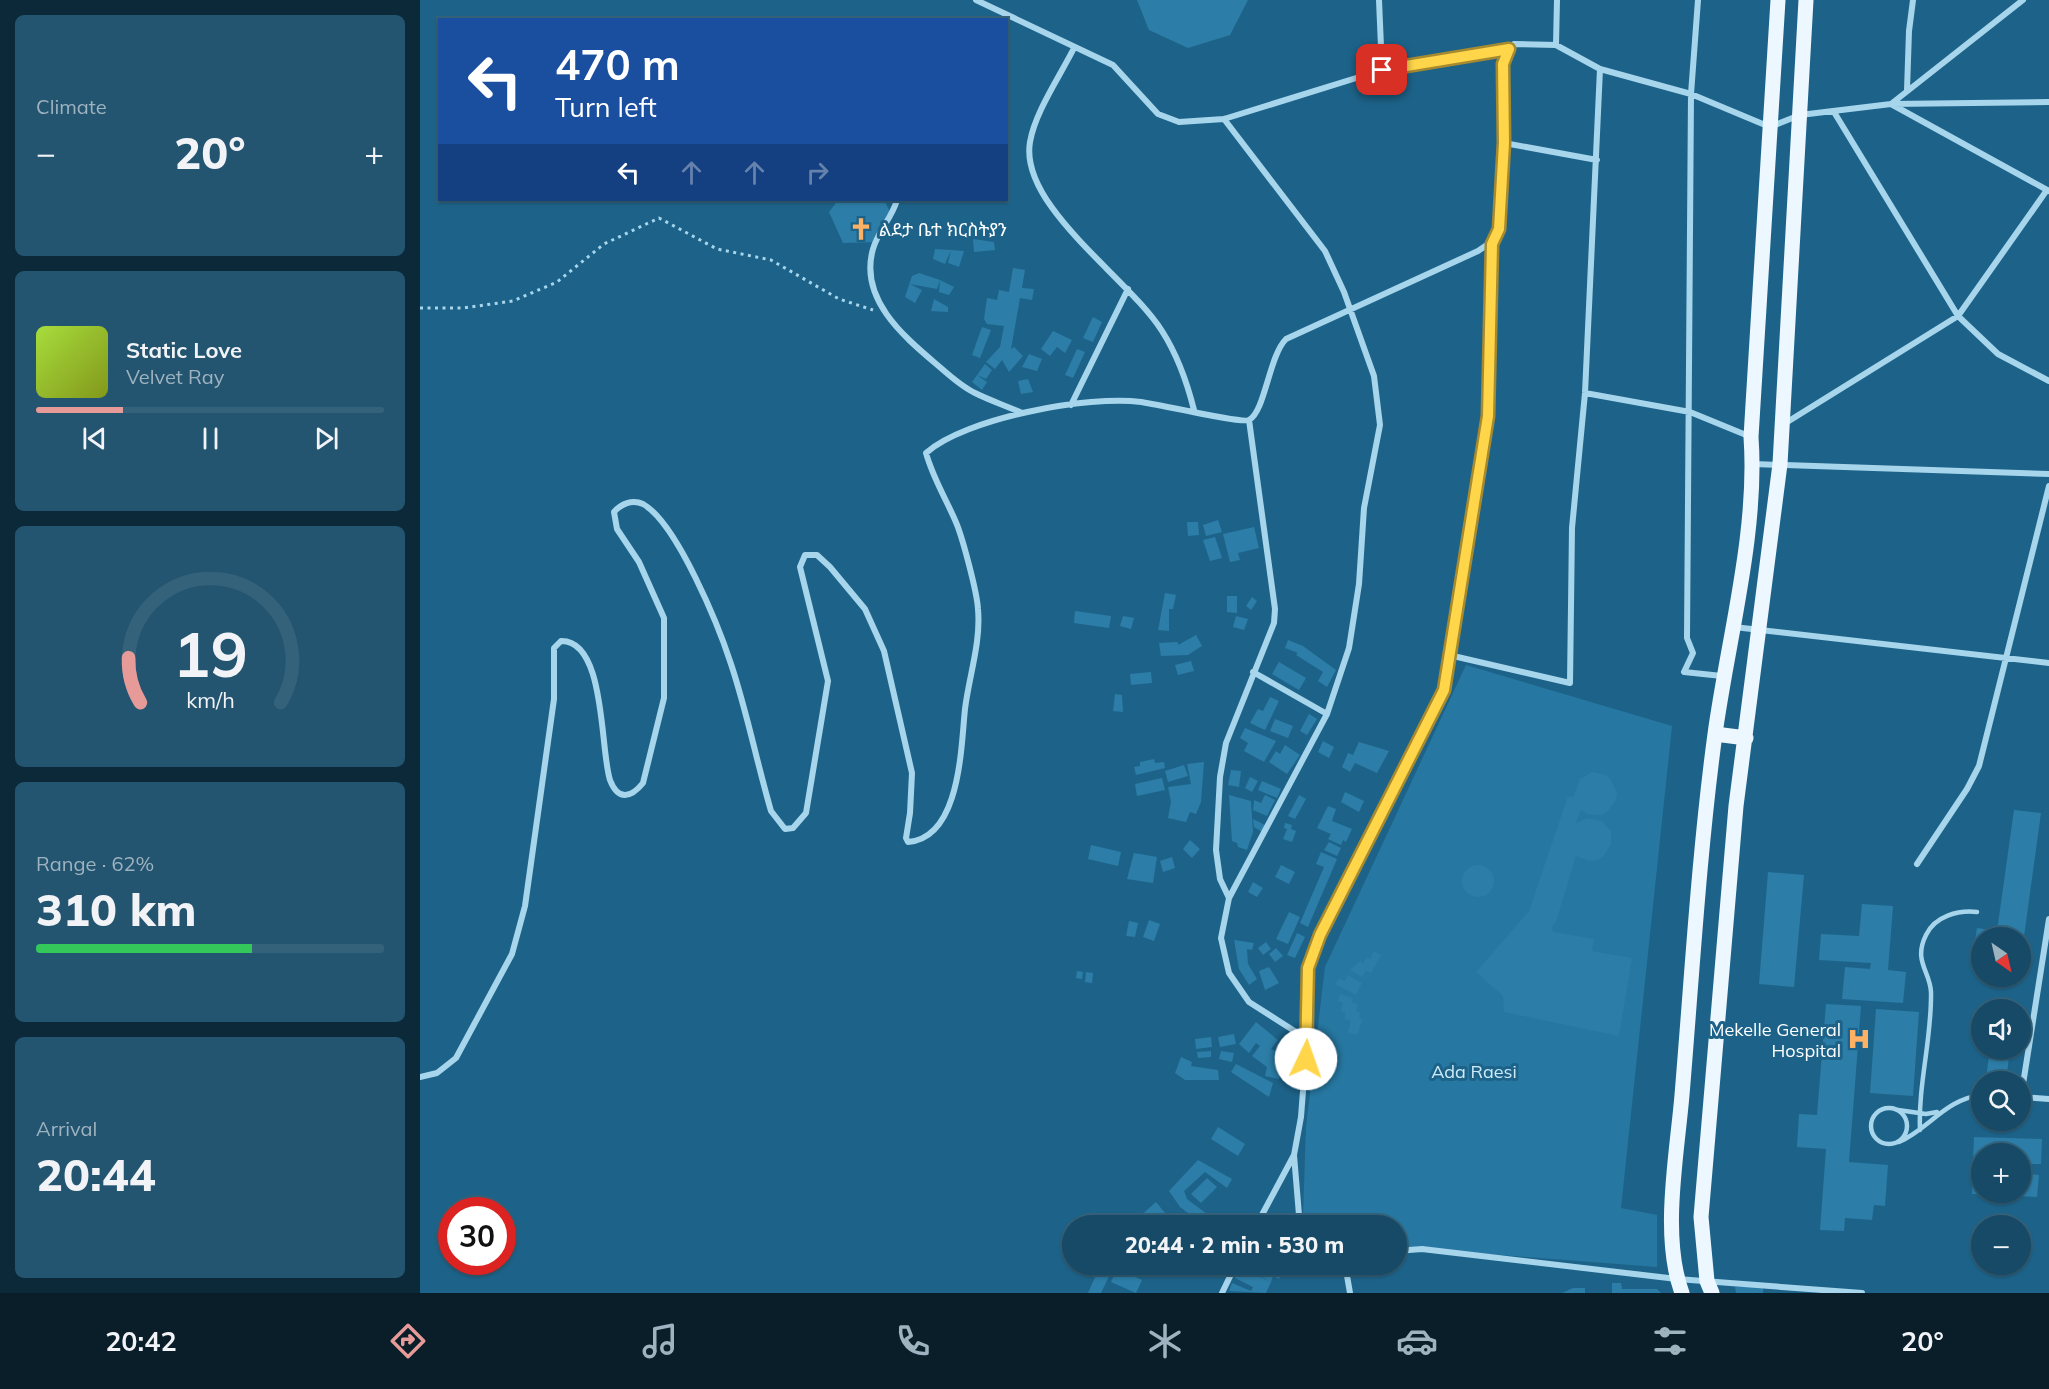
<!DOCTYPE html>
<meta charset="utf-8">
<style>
:root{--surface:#164a67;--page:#235470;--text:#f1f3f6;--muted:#9eb3c0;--line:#35627b;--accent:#e69b98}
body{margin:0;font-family:Mulish,"Noto Sans Ethiopic",sans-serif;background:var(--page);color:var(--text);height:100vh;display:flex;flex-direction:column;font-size:22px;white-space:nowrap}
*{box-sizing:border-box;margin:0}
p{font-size:20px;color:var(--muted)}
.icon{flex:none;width:33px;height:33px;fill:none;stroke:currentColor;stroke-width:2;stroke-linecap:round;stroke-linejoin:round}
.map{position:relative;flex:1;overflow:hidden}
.panel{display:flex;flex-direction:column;gap:15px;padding:15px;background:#0c2939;width:420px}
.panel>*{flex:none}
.hud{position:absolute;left:18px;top:18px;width:570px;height:183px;border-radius:0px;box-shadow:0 2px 4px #0004,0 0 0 2px var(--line);background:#1a4fa0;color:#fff;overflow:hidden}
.needle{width:39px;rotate:146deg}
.buttons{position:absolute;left:1551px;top:927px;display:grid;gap:12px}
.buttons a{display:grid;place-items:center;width:60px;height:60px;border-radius:50%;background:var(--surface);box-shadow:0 2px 4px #0004,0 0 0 2px var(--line);font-size:30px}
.speed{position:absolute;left:18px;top:1197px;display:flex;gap:12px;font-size:30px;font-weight:700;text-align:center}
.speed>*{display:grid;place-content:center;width:78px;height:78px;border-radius:50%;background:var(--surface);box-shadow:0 2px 4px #0004,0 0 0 2px var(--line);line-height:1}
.speed .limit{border:9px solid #d22;background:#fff;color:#111}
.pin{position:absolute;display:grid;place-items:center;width:51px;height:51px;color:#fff;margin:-26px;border-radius:12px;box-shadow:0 3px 9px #0006}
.me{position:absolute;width:66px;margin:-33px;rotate:3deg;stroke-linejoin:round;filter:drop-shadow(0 0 4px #0008)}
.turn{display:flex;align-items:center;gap:21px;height:126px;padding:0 18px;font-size:27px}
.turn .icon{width:78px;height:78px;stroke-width:2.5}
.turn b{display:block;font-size:42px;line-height:51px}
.lanes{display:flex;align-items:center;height:57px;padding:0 18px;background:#0003;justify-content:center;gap:30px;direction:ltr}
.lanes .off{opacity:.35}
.big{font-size:45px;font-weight:800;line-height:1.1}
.panel .card{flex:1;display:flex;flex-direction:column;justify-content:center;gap:9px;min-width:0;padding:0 21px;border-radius:9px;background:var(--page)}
.panel .dial{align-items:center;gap:0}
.dial svg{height:156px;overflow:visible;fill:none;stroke:var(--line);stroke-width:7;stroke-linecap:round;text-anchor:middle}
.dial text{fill:var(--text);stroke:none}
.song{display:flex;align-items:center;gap:18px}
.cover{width:72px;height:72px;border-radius:9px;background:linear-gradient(135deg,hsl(80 70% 55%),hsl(70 70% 35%))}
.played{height:6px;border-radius:3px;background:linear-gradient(90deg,var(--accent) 25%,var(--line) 25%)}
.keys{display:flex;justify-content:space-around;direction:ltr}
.heat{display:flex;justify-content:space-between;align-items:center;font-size:33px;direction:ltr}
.charge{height:9px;border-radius:4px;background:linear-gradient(90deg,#34c759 62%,var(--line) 0)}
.trip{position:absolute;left:642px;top:1215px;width:345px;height:60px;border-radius:30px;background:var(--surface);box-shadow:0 2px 4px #0004,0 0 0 2px var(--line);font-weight:800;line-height:60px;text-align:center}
.tab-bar{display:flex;height:96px;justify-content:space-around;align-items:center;background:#091e29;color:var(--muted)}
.tab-bar .icon{width:42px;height:42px}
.tab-bar .on{color:var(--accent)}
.tab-bar b{font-size:27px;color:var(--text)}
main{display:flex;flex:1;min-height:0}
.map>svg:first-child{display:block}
</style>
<main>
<section class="panel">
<div class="card"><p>Climate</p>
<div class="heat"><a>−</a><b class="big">20°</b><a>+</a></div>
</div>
<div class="card">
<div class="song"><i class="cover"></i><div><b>Static Love</b><p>Velvet Ray</p></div></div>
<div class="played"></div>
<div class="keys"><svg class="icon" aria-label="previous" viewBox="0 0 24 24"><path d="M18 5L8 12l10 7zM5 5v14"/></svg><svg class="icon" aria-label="pause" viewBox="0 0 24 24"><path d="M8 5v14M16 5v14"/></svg><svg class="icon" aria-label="next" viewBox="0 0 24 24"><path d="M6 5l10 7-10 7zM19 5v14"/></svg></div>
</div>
<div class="card dial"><svg viewBox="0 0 100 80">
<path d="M14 69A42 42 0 1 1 86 69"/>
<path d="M14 69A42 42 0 0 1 8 46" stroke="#e69b98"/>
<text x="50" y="56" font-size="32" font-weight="700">19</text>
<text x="50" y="72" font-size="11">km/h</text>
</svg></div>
<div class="card"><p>Range · 62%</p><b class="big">310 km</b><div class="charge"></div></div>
<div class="card"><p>Arrival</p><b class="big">20:44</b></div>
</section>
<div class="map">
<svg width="1629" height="1293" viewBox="0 0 1629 1293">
<rect width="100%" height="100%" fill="#1d6389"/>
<path fill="#2678a2" d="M1046 665 1252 726 1201 1208 1237 1215V1267L977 1247 976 1226 888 1225 883 1217 886 1127 905 967Z"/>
<path fill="#2c7da7" d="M717 0H828L810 35 768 48 729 30Z
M418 200H464L472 216 457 242 423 243 409 212Z
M553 239 574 242 575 250 554 252Z
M515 249 531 250 525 264 513 259Z
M531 250 544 251 539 267 528 263Z
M593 268 605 270 602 288 614 289 612 300 600 298 591 349 594 347 603 356 589 372 582 360 575 369 566 362 580 347 584 326 567 324 564 319 567 298 577 300 579 290 589 292Z
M499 273 520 280 517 289 490 284 502 290 495 303 485 297 492 276Z
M520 280 534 287 529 295 519 292Z
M514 299 528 307V312L511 311Z
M673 317 682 322 673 342 663 338Z
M562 327 571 330 560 358 552 355Z
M633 331 652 340 645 353 637 347 630 356 621 349Z
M657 349 665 352 653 378 645 375Z
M609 354 622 359 617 371 602 367Z
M565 364 572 370 566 379 557 375 567 382 562 390 552 382Z
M608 379 613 392 601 394 598 381Z
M798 520 802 532 786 536 783 525Z
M767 522H778L779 535 768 536Z
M834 527 839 548 818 553 820 560 810 562 803 534Z
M795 537 802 558 790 561 783 540Z
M745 593 756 595 753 609H749V631L738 630Z
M807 596H817V613L807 612Z
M832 597 837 601 831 610 826 606Z
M655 611 691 616 689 628 654 623Z
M703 616 714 618 711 629 700 626Z
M816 616 828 619 824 630 813 627Z
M776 635 782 646 768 655 741 656 739 643 758 642V645Z
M868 640 883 646 916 670 907 687 898 681 903 672 876 655 878 653 865 648Z
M771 661 774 671 758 675 755 665Z
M859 662 886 678 879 690 852 674Z
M731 672 732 683 711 685 710 674Z
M695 694 702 695 703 712 693 711Z
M850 697 859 701 845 730 830 723 838 709 843 711Z
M889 714 897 719 887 735 880 731Z
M855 719 873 726 868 738 850 731Z
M825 728 856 741 844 762 824 751 828 743 820 738Z
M903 741 914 747 909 758 898 752Z
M939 742 969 751 957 773 935 763 930 772 922 767 928 753 933 755Z
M865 745 880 755 867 774 849 762 856 751 860 754Z
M734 759 735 763 744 762 745 768 716 775 714 767 720 766V762Z
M784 762 781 802 776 814 770 812 766 822 748 818 751 802 748 787 771 784 767 764Z
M764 765 768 776 748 782 745 771Z
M811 770 821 771 819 787 808 785Z
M1172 772 1186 775 1191 780 1197 793 1196 800 1187 812 1181 815 1167 814 1161 810 1155 824 1168 818 1182 821 1191 831V845L1183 857 1177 860 1169 861 1156 856 1136 922 1131 928 1134 932 1174 939 1172 951 1212 958 1199 1036 1084 1012 1083 996 1056 972 1109 911 1148 796 1153 797 1160 779Z
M830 777 838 781 832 792 825 788Z
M742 778 745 790 717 796 715 784Z
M842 781 861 789 857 798 838 790Z
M925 792 944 801 939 812 921 802Z
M809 795 831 801 833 832 827 850 818 847 817 843 812 841Z
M845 795 855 800 847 816 833 810 834 800 841 803Z
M879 795 886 799 875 819 868 816Z
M908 806 916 809 912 821 932 829 926 842 923 840 921 845 908 839 911 834 897 828Z
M1594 810 1621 813 1602 951 1600 938H1562V949L1554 948 1557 928 1577 931Z
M833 819 845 825 842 832 834 827Z
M865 823 872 825 871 829 876 831 872 842 863 839 867 829 864 828Z
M770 840 780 849 772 858 763 849Z
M909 842 921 848 917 856 904 850Z
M671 845 701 852 698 866 668 859Z
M901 852 917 859 888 927 880 923 904 867 896 864Z
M714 853 737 857 733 883 707 879Z
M752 857 755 868 743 872 740 861Z
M861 865 875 872 869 884 855 877Z
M1042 881a16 16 0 1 1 32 0a16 16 0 1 1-32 0Z
M1348 872 1384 875 1374 987 1339 984Z
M833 882 843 888 837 897 828 892Z
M1442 904 1473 906 1468 970 1486 972 1483 1003 1422 999 1425 967 1450 969 1451 963 1399 960 1401 934 1439 936Z
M869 912 880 917 868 944 856 939Z
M729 920 740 924 734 941 723 937Z
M709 921 718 923 715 937 706 936Z
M877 933 885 937 875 958 867 955Z
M814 940 834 943 832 950 827 949 828 964 837 979 829 985 819 969Z
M846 942 851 949 843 955 838 948Z
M856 948 863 956 855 962 849 954Z
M954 951 961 955 951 973 946 971 942 977 930 970 940 961 943 963 947 957 950 959Z
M849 967 859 983 845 990 839 971Z
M657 971 663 972 662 979 656 978Z
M666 972 673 973 672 983 665 982Z
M928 975 942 983 936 995 915 984 919 978 925 981Z
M920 994 933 998 931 1002 938 1004 936 1011 941 1012 939 1018 943 1019 937 1035 928 1032 931 1021 924 1019 926 1013 921 1011 923 1003 918 1001Z
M1406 1004 1441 1006 1429 1162 1468 1165 1465 1206 1454 1205 1452 1220 1425 1218 1424 1231 1400 1230 1406 1149 1377 1147 1379 1114 1397 1115Z
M1456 1009 1499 1012 1493 1096 1450 1093Z
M836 1022 858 1040 851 1049 865 1057 859 1079 845 1076 847 1067 832 1056 840 1046 836 1043 829 1053 819 1044Z
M814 1034 816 1044 800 1047 798 1037Z
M791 1037 792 1047 776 1049 775 1039Z
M1570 1048H1590L1586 1082 1566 1079Z
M791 1051V1057L778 1058 777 1052Z
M801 1051 814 1053 812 1062 799 1059Z
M761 1057 772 1062 771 1066 798 1070 799 1080H765L755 1073Z
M816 1064 853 1083 849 1097 811 1072Z
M798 1127 825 1144 818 1156 791 1139Z
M1554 1137 1622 1139 1621 1164H1611L1610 1174 1619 1175 1617 1197 1552 1194 1553 1171 1562 1172V1192H1600V1154H1562V1160H1553Z
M778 1160 812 1179 807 1188 785 1172 764 1191 767 1199 791 1217 784 1225 760 1207 749 1191Z
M787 1178 797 1187 781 1203 771 1194Z
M736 1202 745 1213 731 1226H709Z
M681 1264 694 1266 681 1293H668Z
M844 1264H866L859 1279 853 1276 851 1282 839 1276Z
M697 1268 722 1280 716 1293 691 1282Z
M819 1268 851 1282 846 1293 809 1291 812 1283 831 1291 833 1287 815 1278Z
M1192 1283H1201L1202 1289H1237L1241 1293H1192Z
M1315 1287H1343V1293H1316Z
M1153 1288H1165V1293H1142Z"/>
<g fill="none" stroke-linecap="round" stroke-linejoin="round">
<path stroke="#a7d5ec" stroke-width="3" stroke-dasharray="3 4.5" stroke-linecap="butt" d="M0 308H43L93 301 137 282 184 244 239 218 297 249 351 260 419 299 453 310"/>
<path stroke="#a7d5ec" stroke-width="4.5" d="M1451 1126a18 18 0 1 1 36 0a18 18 0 1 1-36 0Z
M1478 1110 1506 1114 1517 1112
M1500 1130C1498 1084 1512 1038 1511 992 1510 971 1493 961 1506 935 1515 916 1538 910 1557 912
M1479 1142C1509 1129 1525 1099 1562 1095"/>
<path stroke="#a7d5ec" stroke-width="6" d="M556 0 693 65 738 114 759 122 804 119 962 70 1089 49
M959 0 962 70
M1278 0 1271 94 1267 638 1273 653 1264 672 1302 676
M1603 0 1471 104 1629 191
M1136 45 1137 0
M654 48C640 76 615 112 610 142 599 206 709 278 742 331 758 356 767 382 774 410
M1487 90 1489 31 1493 0
M1414 112 1538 316 1578 354 1629 381
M804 119 905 251 924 292 954 376 960 425 944 508 939 584 929 648 907 714 809 898 801 938 809 973 829 1002 887 1039
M1084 143 1177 160
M477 200C472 218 458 231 453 249 439 298 482 335 515 363 528 374 540 386 555 393 571 401 587 406 602 413
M1165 393 1270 412 1331 437
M651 405 708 289
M1364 424 1538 316 1627 190
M1333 464 1629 474
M1314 627 1629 663
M1029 655 1150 683 1152 528 1165 393 1180 69
M833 672 907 714
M1497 864 1547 789 1559 766 1629 486
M809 898 800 879 796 850 800 777 806 743 854 623 855 609 829 420
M0 1077 17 1073 36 1058 92 954 105 906 134 699V648L141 641C186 640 180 750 190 780 198 801 211 798 223 783L244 698V618L219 562 197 529 194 512C201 504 212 499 223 504 257 523 299 627 311 664 327 712 337 763 351 811L365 829 373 828 386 813 408 681 380 567 385 555H397L410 567 445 609 464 651 492 773 490 813 486 838 488 842C541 838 541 745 545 709 549 676 561 643 558 609 557 592 542 535 535 520 525 497 513 478 506 453 545 418 669 395 721 402 737 404 823 424 829 420 845 412 849 356 866 339L1058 251 1077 238 1084 143 1083 64 1085 55 1094 44 1136 45 1180 69 1271 94 1350 127 1380 115 1471 104 1629 102
M1600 1097 1629 1099
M1601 1097 1629 919
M874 1155 879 1215 883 1226
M836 1226 874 1155 881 1117 887 1039 888 968 900 935 1024 690 1068 416 1072 244
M976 1251 1002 1249 1257 1279 1442 1293
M925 1264 930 1293
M802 1293 816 1264"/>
<path stroke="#edf7ff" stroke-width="15" d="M1295 734 1326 738
M1262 1293C1241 1236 1257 1155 1262 1095 1272 975 1279 853 1295 734 1308 639 1338 532 1331 437L1358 0
M1292 1293 1287 1281 1281 1217 1316 806 1360 464 1386 0"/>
</g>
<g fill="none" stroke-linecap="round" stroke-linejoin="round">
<g stroke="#a68a30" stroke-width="15">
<path id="route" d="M886 1059 888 968 900 935 1024 690 1068 416 1072 244 1079 229 1084 143 1083 64 1089 49 962 70"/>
</g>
<use href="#route" stroke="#ffd54a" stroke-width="10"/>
</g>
<defs>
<g id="church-bare" transform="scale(1.8)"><path d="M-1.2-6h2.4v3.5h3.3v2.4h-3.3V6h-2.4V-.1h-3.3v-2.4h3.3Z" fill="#fcb165" stroke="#1d6389" stroke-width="2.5" paint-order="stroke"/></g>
<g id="hospital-bare" transform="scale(1.8)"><path d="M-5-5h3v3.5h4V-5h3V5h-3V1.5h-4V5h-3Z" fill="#fcb165" stroke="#1d6389" stroke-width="2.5" paint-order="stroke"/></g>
</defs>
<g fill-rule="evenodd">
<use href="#church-bare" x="441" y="229"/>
<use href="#hospital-bare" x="1439" y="1039"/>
</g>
<g text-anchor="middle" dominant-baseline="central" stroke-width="6" stroke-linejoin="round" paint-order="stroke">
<g font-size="18" fill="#fff" stroke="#1d6389" text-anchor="start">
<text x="459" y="229">ልደታ ቤተ ክርስትያን</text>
<text x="1421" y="1029" text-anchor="end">Mekelle General<tspan x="1421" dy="21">Hospital</tspan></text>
</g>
<g font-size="18" fill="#cceaf9" stroke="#1d6389">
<text x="1054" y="1071">Ada Raesi</text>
</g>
</g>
</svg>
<div class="buttons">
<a><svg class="needle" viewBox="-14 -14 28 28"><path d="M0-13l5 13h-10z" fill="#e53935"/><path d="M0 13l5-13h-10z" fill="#9eb3c0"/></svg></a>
<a><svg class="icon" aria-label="sound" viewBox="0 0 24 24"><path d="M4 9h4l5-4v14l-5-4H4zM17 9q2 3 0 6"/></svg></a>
<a><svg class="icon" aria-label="search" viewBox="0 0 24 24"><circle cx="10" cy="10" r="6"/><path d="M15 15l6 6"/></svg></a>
<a>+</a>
<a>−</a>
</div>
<div class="speed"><div class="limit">30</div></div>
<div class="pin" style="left:962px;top:70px;background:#d93025"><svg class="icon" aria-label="arrive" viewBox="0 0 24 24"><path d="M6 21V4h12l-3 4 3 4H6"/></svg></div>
<svg class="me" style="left:886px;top:1059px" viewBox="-20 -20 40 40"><circle r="19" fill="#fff"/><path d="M0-13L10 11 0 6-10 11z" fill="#ffd54a"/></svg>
<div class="trip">20:44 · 2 min · 530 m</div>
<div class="hud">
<div class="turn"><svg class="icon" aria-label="left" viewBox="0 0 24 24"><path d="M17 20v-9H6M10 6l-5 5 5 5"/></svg><div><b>470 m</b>Turn left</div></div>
<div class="lanes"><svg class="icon" aria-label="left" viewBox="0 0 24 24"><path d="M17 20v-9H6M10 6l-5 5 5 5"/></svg><svg class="icon off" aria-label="ahead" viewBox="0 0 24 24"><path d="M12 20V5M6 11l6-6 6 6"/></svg><svg class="icon off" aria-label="ahead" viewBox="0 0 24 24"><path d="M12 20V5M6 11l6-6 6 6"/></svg><svg class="icon off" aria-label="right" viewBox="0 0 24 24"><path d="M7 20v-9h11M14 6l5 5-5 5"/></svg></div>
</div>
</div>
</main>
<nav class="tab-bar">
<b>20:42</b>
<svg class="icon on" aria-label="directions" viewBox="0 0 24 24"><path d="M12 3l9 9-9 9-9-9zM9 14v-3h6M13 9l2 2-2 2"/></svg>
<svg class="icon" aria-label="music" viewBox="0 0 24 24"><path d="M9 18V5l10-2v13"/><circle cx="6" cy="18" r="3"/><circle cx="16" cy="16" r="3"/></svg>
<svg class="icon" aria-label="phone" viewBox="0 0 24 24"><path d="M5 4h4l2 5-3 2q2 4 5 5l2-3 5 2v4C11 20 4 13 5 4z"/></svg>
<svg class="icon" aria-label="climate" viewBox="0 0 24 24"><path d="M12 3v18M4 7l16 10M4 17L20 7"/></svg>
<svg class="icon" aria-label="car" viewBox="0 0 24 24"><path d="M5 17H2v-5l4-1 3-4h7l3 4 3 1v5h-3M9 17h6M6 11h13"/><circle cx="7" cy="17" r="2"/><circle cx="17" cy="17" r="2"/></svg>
<svg class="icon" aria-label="filters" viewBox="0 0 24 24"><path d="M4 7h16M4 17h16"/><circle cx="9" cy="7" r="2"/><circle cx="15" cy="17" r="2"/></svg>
<b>20°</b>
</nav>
